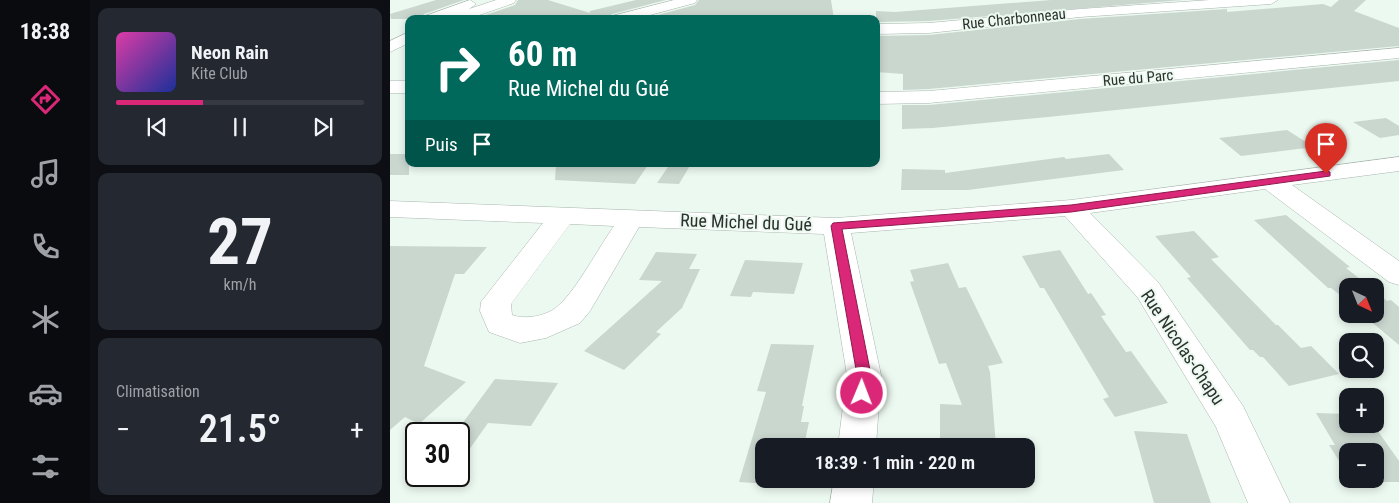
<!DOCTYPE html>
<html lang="fr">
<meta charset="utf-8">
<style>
:root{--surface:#171b24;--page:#242831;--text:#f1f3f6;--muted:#9ea1a6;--line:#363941;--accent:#db2777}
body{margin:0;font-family:"Roboto Condensed",sans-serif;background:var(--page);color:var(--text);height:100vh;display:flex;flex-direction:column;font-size:19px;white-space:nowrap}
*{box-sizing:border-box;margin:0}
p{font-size:16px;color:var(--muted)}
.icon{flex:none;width:28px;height:28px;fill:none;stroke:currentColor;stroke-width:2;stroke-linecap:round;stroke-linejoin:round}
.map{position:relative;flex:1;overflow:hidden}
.sheet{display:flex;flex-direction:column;gap:8px;padding:8px;background:#0d0f14;width:300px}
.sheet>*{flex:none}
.top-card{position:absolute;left:15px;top:15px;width:475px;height:152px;border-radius:10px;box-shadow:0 2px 8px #0003;background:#00695c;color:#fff;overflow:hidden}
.needle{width:32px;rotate:137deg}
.buttons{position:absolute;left:949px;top:278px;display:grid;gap:10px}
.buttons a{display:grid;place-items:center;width:45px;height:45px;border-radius:10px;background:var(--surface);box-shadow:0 2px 8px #0003;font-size:25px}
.speed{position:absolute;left:15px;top:422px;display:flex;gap:10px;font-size:25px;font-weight:700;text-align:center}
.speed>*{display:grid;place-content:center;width:65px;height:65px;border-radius:50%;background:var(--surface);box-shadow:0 2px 8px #0003;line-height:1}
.speed .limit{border:2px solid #111;border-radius:8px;background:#fff;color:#111}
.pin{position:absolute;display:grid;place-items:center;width:42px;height:42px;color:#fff;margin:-51px -21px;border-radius:50% 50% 50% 0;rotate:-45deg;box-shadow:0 0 5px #0007}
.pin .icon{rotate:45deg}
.me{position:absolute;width:55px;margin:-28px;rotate:1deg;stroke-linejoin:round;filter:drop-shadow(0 0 4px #0008)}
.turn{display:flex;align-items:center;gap:18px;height:105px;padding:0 20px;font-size:22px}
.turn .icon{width:65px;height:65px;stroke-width:2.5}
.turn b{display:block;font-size:35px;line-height:42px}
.then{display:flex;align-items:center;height:48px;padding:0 20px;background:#0003;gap:10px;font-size:19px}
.big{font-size:38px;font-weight:600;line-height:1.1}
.sheet .widget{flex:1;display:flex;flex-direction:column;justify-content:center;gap:8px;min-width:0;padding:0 18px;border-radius:10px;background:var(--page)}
.sheet .dial{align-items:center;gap:0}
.dial b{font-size:65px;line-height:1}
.song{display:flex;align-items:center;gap:15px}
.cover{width:60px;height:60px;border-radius:8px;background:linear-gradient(135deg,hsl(320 70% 55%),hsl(230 70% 35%))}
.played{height:5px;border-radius:2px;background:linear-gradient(90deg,var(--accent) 35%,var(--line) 35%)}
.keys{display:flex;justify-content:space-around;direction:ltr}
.heat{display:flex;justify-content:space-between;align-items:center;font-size:28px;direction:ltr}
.trip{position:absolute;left:365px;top:438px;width:280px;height:50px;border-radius:10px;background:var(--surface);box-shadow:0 2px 8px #0003;font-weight:600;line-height:50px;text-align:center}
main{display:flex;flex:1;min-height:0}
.menu{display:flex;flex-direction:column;width:90px;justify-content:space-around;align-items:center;background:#090b0e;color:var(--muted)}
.menu .icon{width:35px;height:35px}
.menu .current{color:var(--accent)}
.menu b{font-size:22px;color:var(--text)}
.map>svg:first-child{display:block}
</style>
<main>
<nav class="menu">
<b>18:38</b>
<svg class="icon current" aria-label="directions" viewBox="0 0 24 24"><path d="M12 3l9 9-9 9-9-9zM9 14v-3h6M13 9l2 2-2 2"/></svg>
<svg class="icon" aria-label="music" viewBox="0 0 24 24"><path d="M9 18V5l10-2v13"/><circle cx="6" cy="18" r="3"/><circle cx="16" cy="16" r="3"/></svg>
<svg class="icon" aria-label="phone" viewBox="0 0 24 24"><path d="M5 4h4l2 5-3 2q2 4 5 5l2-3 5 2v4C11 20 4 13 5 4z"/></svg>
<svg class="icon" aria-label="climate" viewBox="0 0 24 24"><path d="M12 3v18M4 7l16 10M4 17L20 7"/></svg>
<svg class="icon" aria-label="car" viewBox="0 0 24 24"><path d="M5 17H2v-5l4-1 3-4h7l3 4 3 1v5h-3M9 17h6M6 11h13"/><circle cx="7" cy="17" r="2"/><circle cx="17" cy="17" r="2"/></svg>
<svg class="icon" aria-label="filters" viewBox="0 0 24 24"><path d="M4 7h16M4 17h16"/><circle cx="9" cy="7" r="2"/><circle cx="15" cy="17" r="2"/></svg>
</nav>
<section class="sheet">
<div class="widget">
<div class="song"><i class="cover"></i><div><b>Neon Rain</b><p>Kite Club</p></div></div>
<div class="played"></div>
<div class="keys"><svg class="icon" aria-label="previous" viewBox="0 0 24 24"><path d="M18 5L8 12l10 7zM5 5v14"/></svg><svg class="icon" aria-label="pause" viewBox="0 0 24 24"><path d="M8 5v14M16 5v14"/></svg><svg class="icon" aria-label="next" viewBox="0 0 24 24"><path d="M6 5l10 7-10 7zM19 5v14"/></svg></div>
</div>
<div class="widget dial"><b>27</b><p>km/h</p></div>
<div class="widget"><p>Climatisation</p>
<div class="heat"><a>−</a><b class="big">21.5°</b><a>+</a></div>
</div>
</section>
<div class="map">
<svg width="1009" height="503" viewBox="0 0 1009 503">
<rect width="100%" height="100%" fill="#ecf9f0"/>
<path fill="#cad7cf" d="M46 0H74L34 14 31 19H1L0 14Z
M128 0H158L200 13V11L246 0H276L222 14 218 19H84L125 5Z
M309 0H441L444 19H253L305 5Z
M661 0H793L539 21 486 22V11L505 12Z
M949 0H976L964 11 1009 28V46L539 89 513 90V74L486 72V36L539 35 690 19 837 9V12L933 4 941 7Z
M1009 60V81L658 117 543 128 512 129V105H539Z
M996 118 1009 126V135L990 138 963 122Z
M897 130 924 147 851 156 829 138Z
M0 154H19V175H0Z
M719 154 734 170 578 190H511L512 169 555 170V173L674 157 676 159Z
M166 164H218L258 165 245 184 165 180Z
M280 164H301L289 184 267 183Z
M896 215 960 267 956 268 979 286H958V301L941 288H938L864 220Z
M804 231 829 257 821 259 886 325H888L911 348 921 346 949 374 899 386 873 357H870L863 350H860L797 278 801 277 765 236Z
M0 246 97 247 74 274H65L34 366 76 382 29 424 15 417 0 430Z
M670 250 698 294 701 293 716 315 711 316 736 352 741 351 778 403 725 417 713 399 719 397 654 288H650L632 256Z
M266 252 307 254 299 269H310L292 308 266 332 271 334 234 370 194 351 272 281 249 280Z
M355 260 413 263 404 294 363 292 361 297 340 296Z
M558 263 569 288 576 287 613 363 598 366 600 372 606 446H550V404L572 405 556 363 549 364 520 282 524 281 520 270Z
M985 291 997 301 1001 300 1009 307V345L972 314H985Z
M381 344 424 345 412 406H414L411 422H419L414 446H374V479H406L405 486 349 482 376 392 367 391Z
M105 379 168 383 141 426 98 423 69 464V428Z
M926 413 958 414V424H983L1009 461V482H962L960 479H985V451H958V475L939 445H945Z
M744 431 797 434 821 503H764Z"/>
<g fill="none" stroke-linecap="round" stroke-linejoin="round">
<g stroke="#a8b5ad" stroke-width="1">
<path id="minor" d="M80 0 86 4 79 9 106 0H126L124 3 78 19H33L35 16Z
M284 0H307L305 3 245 19H220L222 16Z
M820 0H888L881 4 690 17 539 33 486 34V24L539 23 690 9Z
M19 32V43L0 52V41Z
M1009 48V58L539 103 486 104V92L539 91Z
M0 81H19V93H0Z
M1009 157V171L902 185 1009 261V285L999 282 875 189 700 213 768 282 853 406 900 503H858L826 427 748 298 675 216 461 233 491 375 486 446H448L457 375 434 234 249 227 200 311 190 323 156 338 130 343 99 332 90 311 91 302 153 223 0 217V201L446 218 681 200ZM180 224 224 226C209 247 187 289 169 305 158 316 136 320 122 315L121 304Z
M444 479H484L482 503H440Z"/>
</g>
<use href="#minor" fill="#fff" fill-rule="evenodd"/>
</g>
<path fill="#db2777" stroke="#8e194d" d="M936 171 940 172V176L681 212 452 229 481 375 477 397 472 399 467 397 465 393 467 375 441 226 443 223 681 205Z"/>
<g text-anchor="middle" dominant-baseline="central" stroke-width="4" stroke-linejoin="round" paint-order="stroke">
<g font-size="15" fill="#2c312e" stroke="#ecf9f0">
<text transform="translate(624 19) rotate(-6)">Rue Charbonneau</text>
<text transform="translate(748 78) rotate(-5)">Rue du Parc</text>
</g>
<g font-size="18" fill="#2c312e" stroke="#ecf9f0">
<text transform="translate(356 222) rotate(2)">Rue Michel du Gué</text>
<text transform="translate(793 347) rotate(56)">Rue Nicolas-Chapu</text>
</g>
</g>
</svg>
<div class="buttons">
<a><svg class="needle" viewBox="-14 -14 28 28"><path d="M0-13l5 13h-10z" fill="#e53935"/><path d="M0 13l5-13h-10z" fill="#9ea1a6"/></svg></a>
<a><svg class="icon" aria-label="search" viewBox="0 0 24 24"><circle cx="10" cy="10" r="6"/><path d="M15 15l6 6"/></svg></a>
<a>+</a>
<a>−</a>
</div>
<div class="speed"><div class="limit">30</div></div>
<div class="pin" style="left:936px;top:174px;background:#d93025"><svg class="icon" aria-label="arrive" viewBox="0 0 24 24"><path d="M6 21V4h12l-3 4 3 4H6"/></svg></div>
<svg class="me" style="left:472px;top:393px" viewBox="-20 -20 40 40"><circle r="17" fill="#db2777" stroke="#fff" stroke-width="3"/><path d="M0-11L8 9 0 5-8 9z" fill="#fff"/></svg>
<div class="trip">18:39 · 1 min · 220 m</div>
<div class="top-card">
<div class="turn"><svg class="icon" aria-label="right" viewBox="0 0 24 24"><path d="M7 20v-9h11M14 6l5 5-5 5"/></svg><div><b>60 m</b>Rue Michel du Gué</div></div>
<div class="then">Puis<svg class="icon" aria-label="arrive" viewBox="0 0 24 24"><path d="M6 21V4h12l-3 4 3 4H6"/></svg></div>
</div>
</div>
</main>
